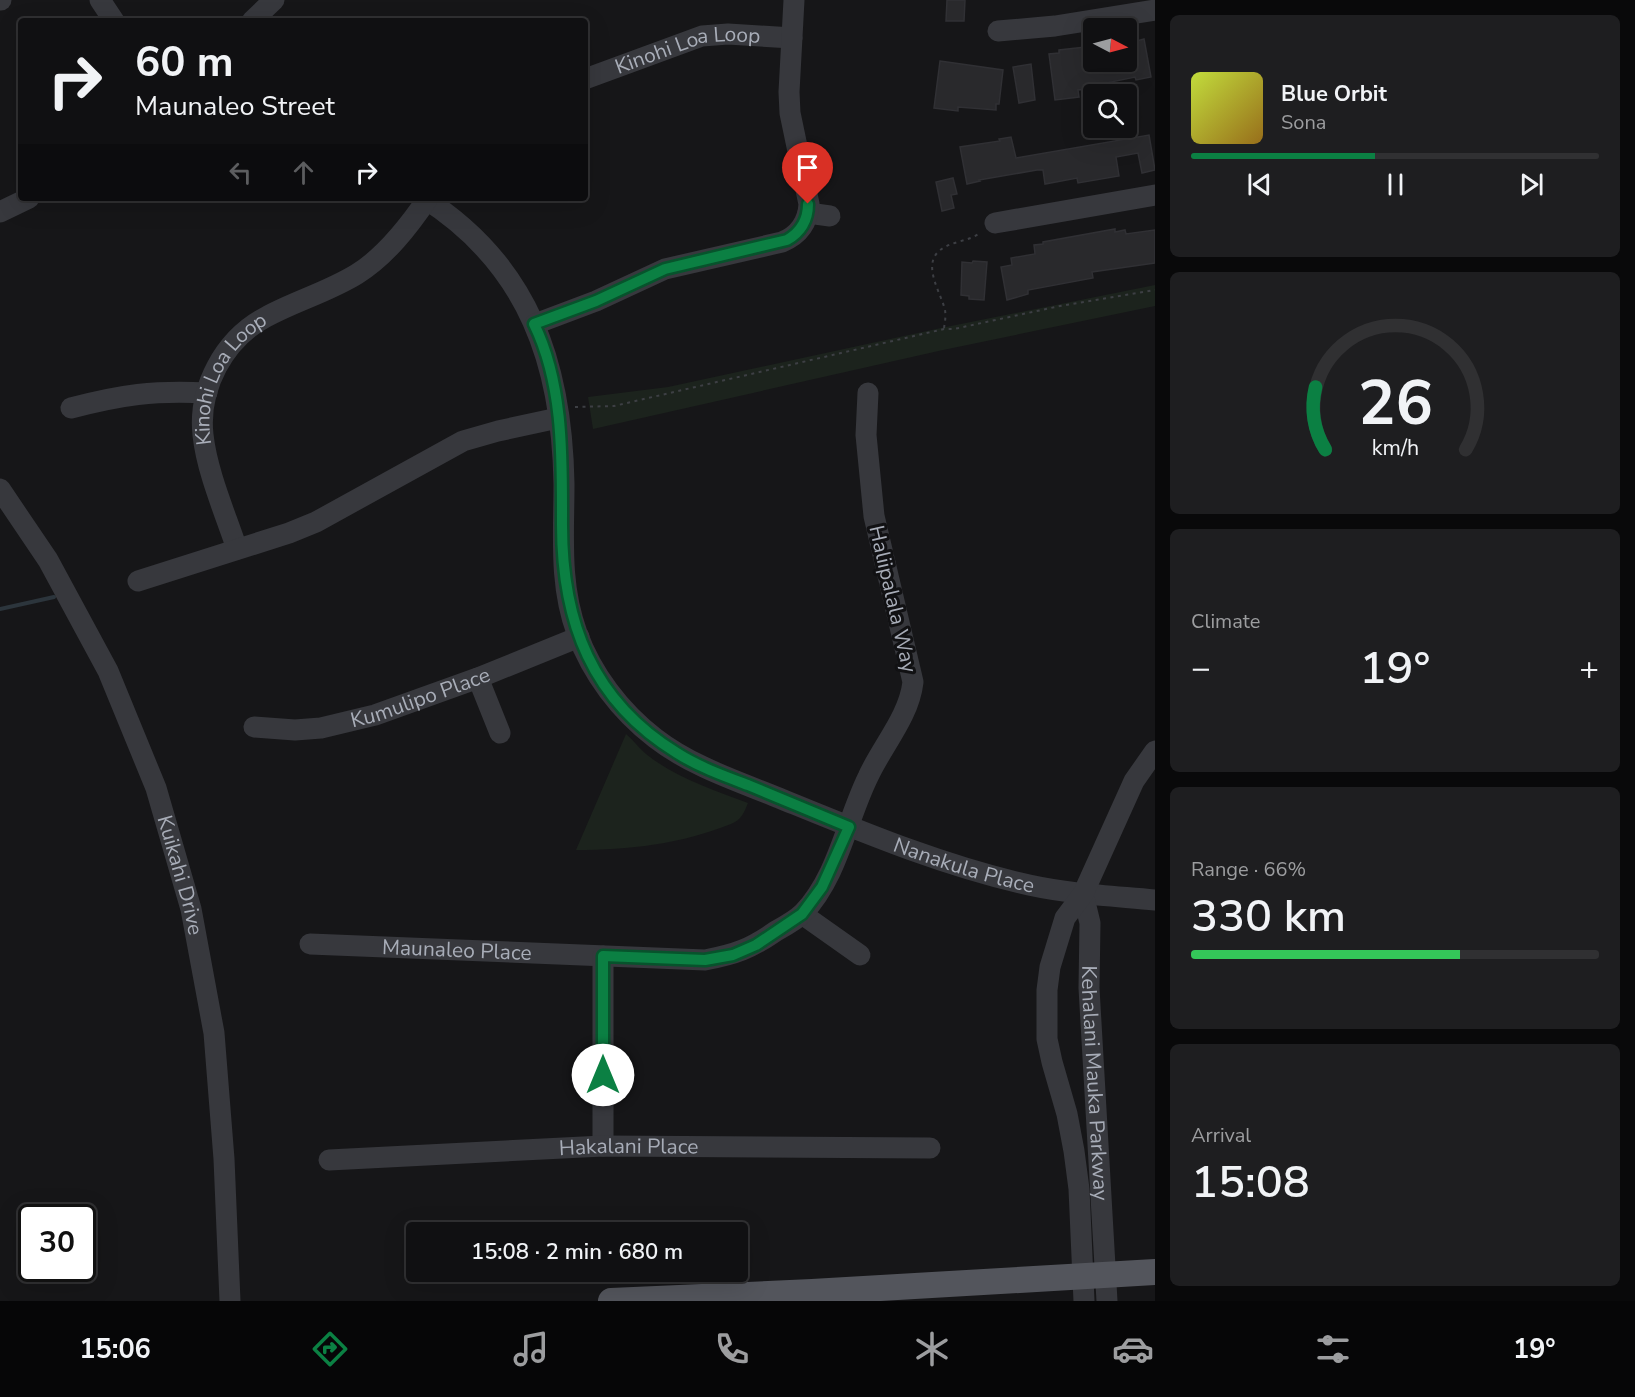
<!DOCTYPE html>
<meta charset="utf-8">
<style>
:root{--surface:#101012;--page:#1e1e20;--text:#f1f3f6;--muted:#9c9d9f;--line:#303032;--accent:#0b8043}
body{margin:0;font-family:"Nunito Sans",sans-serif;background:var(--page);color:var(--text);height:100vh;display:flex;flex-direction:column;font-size:22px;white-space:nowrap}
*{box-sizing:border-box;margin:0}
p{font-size:20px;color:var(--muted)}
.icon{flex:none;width:33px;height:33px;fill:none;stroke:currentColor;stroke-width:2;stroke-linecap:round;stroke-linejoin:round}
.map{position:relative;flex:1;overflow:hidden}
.side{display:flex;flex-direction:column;gap:15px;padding:15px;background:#09090a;width:480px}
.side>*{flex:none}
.guide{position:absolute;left:18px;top:18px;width:570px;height:183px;border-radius:6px;box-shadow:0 6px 24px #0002,0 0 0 2px var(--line);background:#101012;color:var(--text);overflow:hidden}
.needle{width:39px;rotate:96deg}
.fabs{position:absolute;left:1083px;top:18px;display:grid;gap:12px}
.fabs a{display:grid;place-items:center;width:54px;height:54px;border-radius:6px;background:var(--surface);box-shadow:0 6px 24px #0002,0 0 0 2px var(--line);font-size:30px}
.speed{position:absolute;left:18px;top:1204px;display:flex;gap:12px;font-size:30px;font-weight:700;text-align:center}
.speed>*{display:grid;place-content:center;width:78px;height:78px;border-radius:50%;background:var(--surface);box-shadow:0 6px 24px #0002,0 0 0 2px var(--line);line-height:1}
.speed .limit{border:3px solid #111;border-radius:9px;background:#fff;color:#111}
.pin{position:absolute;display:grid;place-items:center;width:51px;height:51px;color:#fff;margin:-62px -26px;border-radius:50% 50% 50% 0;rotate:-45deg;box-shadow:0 0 6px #0007}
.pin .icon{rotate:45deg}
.me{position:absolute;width:66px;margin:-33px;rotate:0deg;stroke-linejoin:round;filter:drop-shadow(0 0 4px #0008)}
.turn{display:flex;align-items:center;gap:21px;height:126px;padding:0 18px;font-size:27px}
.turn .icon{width:78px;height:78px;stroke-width:2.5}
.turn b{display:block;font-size:42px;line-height:51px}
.lanes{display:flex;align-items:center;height:57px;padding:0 18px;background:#0003;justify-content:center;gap:30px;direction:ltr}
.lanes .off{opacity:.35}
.big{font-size:45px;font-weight:600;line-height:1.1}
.side .card{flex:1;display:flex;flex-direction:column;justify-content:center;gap:9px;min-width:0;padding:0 21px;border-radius:9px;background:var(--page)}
.side .dial{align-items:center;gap:0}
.dial svg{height:156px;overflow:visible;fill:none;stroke:var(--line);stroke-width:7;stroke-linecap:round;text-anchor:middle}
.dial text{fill:var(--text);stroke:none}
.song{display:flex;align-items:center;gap:18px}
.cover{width:72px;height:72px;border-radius:9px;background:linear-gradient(135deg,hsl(70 70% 55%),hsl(40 70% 35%))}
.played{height:6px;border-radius:3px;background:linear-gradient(90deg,var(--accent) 45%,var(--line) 45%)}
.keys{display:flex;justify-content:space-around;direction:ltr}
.heat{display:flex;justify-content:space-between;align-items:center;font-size:33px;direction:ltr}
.charge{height:9px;border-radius:4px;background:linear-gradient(90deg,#34c759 66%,var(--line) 0)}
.trip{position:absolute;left:406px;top:1222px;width:342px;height:60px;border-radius:6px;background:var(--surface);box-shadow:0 6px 24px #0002,0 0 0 2px var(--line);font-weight:600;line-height:60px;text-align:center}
.tab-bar{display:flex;height:96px;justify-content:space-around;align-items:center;background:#060607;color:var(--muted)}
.tab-bar .icon{width:42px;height:42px}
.tab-bar .selected{color:var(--accent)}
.tab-bar b{font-size:27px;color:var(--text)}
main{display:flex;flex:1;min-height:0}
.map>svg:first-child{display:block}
</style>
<main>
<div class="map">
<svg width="1155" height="1301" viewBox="0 0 1155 1301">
<rect width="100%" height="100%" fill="#161618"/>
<path fill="#1c231d" d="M1155 285V306L943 350 593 429 588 397 668 387 941 328Z
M626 734C633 740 639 748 646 754 676 778 714 790 748 803 744 813 741 820 731 824 681 844 629 850 576 850Z"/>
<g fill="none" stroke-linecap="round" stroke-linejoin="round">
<path stroke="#2c353c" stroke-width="4" d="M0 609 54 597"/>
</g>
<path fill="#29292c" stroke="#303034" stroke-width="1.5" d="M947 0H965L964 21H946Z
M1144 39 1151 77 1136 80 1135 77 1106 83 1107 87 1078 90 1079 97 1055 100 1049 54 1059 53V50L1094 46V62H1126V44Z
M940 61 1003 70 999 104H996V110L958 107V111L934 108Z
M1031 64 1035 100 1019 103 1013 67Z
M1149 135 1155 170 1142 173 1138 153 1116 157 1119 176 1078 183 1077 178 1045 184 1043 170H1037L979 180 980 181 967 184 960 147 1000 141 999 139 1011 137 1016 158Z
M953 178 957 194 951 195 954 208 942 211 936 182Z
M1115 229V232L1125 230 1126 234 1155 230V263L1092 272 1093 278 1028 290V294L1007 300 1001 267 1012 265 1011 258 1035 254 1034 245 1043 244V242Z
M973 261 987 262 984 300 969 299V296L961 295 962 262 972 263Z"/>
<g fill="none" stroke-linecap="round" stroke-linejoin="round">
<path stroke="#3d3f44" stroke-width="2" stroke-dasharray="3 4.5" stroke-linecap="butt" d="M944 328C945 322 946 316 945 310 941 293 923 267 938 252 949 241 968 242 980 233
M575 407 614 406 944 329H954L1060 306 1155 290"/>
<g stroke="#37383d" stroke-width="21">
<path d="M0 0H1"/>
<path d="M100 0 114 21"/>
<path d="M252 21 274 0"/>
<path d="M998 31 1055 26 1155 10"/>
<path id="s1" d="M585 79 702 36 728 34 792 38"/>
<path id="s2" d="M424 198C529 265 562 364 564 484 564 535 559 584 577 633 592 674 620 711 655 738 691 766 737 781 779 798 860 831 943 866 1029 885 1070 894 1113 896 1155 900"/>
<path d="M0 212 29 198"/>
<path d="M808 213 830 216"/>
<path d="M995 223 1155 195"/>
<path d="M535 324 596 301 665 269 782 242C799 235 808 222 809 204L790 113 789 92 794 0"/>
<path d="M71 408C121 395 154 390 207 393"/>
<path id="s3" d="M0 489 48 560 108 671 156 788 191 909 214 1033 224 1159 230 1301"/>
<path id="s4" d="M237 549C225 513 207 472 203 435 198 388 224 339 266 317 295 301 328 292 357 274 386 256 409 226 428 198"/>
<path d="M138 581 289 533 316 522 463 441 498 431 558 418"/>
<path d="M478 678 500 733"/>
<path id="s5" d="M254 727 295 730 321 728 375 715 478 678 579 637"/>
<path id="s6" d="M1083 894 1090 923 1089 988 1107 1301"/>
<path d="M802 914 860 955"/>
<path id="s7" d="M310 944 705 960C736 954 750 949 776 931 785 926 796 920 803 913 838 876 846 822 868 777 882 746 909 717 913 682L874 516 866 435 868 393"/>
<path d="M603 1146V956"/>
<path id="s8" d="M329 1160 603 1146 930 1148"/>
<path d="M1084 1301 1079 1189 1074 1151 1067 1114 1052 1062 1047 1039V990L1050 967 1065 918 1083 894 1134 781 1155 751"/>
</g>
<path stroke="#53555c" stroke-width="26" d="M611 1301 812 1292 1155 1272"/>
</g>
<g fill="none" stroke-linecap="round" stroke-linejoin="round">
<g stroke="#07532c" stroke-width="15">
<path id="route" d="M603 1075V956L705 960 733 955 756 945 802 914 822 887 849 827C815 813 782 799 748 785 724 776 699 767 677 753 592 701 562 622 562 525 562 459 564 385 534 324L596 301 665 269 787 240C801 232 808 220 808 204"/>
</g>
<use href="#route" stroke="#0b8043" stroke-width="10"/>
</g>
<g text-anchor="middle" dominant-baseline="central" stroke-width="6" stroke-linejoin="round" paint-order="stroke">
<g font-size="21" fill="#a8adb8" stroke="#111113">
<text stroke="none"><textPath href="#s1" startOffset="108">Kinohi Loa Loop</textPath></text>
<text stroke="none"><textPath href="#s4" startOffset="184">Kinohi Loa Loop</textPath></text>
<text transform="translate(893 599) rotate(77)">Haliipalala Way</text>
<text stroke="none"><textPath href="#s5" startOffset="171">Kumulipo Place</textPath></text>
<text stroke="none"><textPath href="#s2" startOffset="952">Nanakula Place</textPath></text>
<text stroke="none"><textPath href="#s3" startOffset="429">Kuikahi Drive</textPath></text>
<text stroke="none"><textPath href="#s7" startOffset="147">Maunaleo Place</textPath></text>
<text stroke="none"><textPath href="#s6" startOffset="190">Kehalani Mauka Parkway</textPath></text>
<text stroke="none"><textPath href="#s8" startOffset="300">Hakalani Place</textPath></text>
</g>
</g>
</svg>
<div class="fabs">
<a><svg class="needle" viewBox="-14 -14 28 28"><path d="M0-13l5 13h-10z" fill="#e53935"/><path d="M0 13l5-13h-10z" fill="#9c9d9f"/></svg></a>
<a><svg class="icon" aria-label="search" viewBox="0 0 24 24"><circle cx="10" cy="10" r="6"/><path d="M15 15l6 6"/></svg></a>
</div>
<div class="speed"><div class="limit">30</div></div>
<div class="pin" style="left:808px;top:204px;background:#d93025"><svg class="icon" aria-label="arrive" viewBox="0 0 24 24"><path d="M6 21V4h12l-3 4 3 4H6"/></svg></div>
<svg class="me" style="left:603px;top:1075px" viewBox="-20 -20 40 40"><circle r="19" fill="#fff"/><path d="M0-13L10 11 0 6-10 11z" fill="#0b8043"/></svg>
<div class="trip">15:08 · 2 min · 680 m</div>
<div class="guide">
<div class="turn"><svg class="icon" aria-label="right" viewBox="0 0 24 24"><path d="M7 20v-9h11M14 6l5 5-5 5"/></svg><div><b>60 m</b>Maunaleo Street</div></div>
<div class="lanes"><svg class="icon off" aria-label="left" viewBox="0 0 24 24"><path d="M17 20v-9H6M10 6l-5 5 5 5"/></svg><svg class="icon off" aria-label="ahead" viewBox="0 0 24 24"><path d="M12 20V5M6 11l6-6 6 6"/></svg><svg class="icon" aria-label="right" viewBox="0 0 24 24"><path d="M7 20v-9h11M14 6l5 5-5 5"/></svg></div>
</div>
</div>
<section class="side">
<div class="card">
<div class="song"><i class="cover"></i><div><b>Blue Orbit</b><p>Sona</p></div></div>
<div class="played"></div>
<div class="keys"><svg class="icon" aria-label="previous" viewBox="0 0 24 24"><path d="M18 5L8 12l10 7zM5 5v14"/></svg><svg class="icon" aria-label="pause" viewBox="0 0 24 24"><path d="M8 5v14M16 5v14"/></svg><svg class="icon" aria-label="next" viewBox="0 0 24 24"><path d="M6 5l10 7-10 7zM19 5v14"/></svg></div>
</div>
<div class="card dial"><svg viewBox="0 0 100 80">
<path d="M14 69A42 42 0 1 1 86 69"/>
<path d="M14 69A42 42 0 0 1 9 37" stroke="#0b8043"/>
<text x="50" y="56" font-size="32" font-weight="700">26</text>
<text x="50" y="72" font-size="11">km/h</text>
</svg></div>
<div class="card"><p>Climate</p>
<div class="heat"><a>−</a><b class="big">19°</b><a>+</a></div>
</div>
<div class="card"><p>Range · 66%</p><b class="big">330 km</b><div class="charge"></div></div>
<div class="card"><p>Arrival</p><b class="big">15:08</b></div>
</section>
</main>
<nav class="tab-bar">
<b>15:06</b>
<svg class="icon selected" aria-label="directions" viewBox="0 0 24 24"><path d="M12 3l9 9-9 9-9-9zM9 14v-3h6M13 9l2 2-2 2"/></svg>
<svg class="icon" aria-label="music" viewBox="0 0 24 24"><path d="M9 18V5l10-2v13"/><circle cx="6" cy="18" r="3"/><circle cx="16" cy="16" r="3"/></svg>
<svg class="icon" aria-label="phone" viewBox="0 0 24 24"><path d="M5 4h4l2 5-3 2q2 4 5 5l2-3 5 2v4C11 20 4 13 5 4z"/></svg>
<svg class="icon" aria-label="climate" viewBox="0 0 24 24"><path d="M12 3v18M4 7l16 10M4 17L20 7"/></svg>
<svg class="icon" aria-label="car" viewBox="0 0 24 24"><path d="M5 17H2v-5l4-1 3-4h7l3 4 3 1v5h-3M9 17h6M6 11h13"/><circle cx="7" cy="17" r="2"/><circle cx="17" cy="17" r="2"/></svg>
<svg class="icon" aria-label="filters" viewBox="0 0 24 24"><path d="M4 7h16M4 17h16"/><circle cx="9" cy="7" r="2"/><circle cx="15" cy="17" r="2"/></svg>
<b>19°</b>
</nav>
